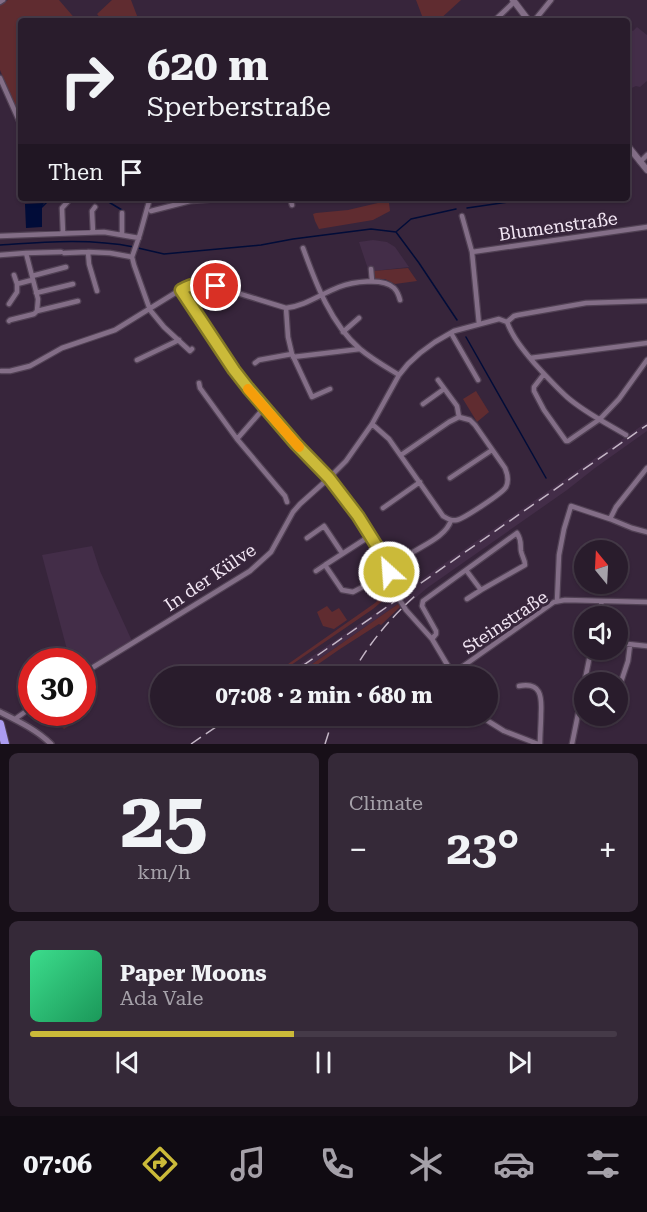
<!DOCTYPE html>
<meta charset="utf-8">
<style>
:root{--surface:#291c2c;--page:#352938;--text:#f1f3f6;--muted:#a5a1a9;--line:#453a48;--accent:#cbba39}
body{margin:0;font-family:"Roboto Serif",serif;background:var(--page);color:var(--text);height:100vh;display:flex;flex-direction:column;font-size:22px;white-space:nowrap}
*{box-sizing:border-box;margin:0}
p{font-size:20px;color:var(--muted)}
.icon{flex:none;width:33px;height:33px;fill:none;stroke:currentColor;stroke-width:2;stroke-linecap:round;stroke-linejoin:round}
.map{position:relative;height:744px;overflow:hidden}
.panel{display:flex;flex-direction:column;gap:9px;padding:9px;background:#170f18;flex:1}
.panel>*{flex:none}
.guide{position:absolute;left:18px;top:18px;width:612px;height:183px;border-radius:6px;box-shadow:0 2px 4px #0004,0 0 0 2px var(--line);background:#291c2c;color:var(--text);overflow:hidden}
.needle{width:39px;rotate:342deg}
.controls{position:absolute;left:574px;top:540px;display:grid;gap:12px}
.controls a{display:grid;place-items:center;width:54px;height:54px;border-radius:50%;background:var(--surface);box-shadow:0 2px 4px #0004,0 0 0 2px var(--line);font-size:30px}
.speed{position:absolute;left:18px;top:648px;display:flex;gap:12px;font-size:30px;font-weight:700;text-align:center}
.speed>*{display:grid;place-content:center;width:78px;height:78px;border-radius:50%;background:var(--surface);box-shadow:0 2px 4px #0004,0 0 0 2px var(--line);line-height:1}
.speed .limit{border:9px solid #d22;background:#fff;color:#111}
.pin{position:absolute;display:grid;place-items:center;width:51px;height:51px;color:#fff;margin:-26px;border:3px solid #fff;border-radius:50%;box-shadow:0 2px 6px #0007}
.me{position:absolute;width:66px;margin:-33px;rotate:334deg;stroke-linejoin:round;filter:drop-shadow(0 0 4px #0008)}
.turn{display:flex;align-items:center;gap:21px;height:126px;padding:0 30px;font-size:27px}
.turn .icon{width:78px;height:78px;stroke-width:2.5}
.turn b{display:block;font-size:42px;line-height:51px}
.then{display:flex;align-items:center;height:57px;padding:0 30px;background:#0003;gap:12px;font-size:22px}
.big{font-size:45px;font-weight:700;line-height:1.1}
.panel .tile{flex:1;display:flex;flex-direction:column;justify-content:center;gap:9px;min-width:0;padding:0 21px;border-radius:9px;background:var(--page)}
.panel .dial{align-items:center;gap:0}
.dial b{font-size:78px;line-height:1}
.song{display:flex;align-items:center;gap:18px}
.cover{width:72px;height:72px;border-radius:9px;background:linear-gradient(135deg,hsl(150 70% 55%),hsl(150 70% 35%))}
.played{height:6px;border-radius:3px;background:linear-gradient(90deg,var(--accent) 45%,var(--line) 45%)}
.keys{display:flex;justify-content:space-around;direction:ltr}
.heat{display:flex;justify-content:space-between;align-items:center;font-size:33px;direction:ltr}
.panel .tiles{flex:1;display:grid;gap:9px;grid-template-columns:1fr 1fr}
.tile:last-child{grid-column:span 2}
.trip{position:absolute;left:150px;top:666px;width:348px;height:60px;border-radius:30px;background:var(--surface);box-shadow:0 2px 4px #0004,0 0 0 2px var(--line);font-weight:700;line-height:60px;text-align:center}
.menu{display:flex;height:96px;justify-content:space-around;align-items:center;background:#100b12;color:var(--muted)}
.menu .icon{width:42px;height:42px}
.menu .selected{color:var(--accent)}
.menu b{font-size:27px;color:var(--text)}
.map>svg:first-child{display:block}
</style>
<div class="map">
<svg width="647" height="744" viewBox="0 0 647 744">
<rect width="100%" height="100%" fill="#37253b"/>
<path fill="#432d48" d="M627 27 633 31 637 27 647 35V81L640 87 636 86 627 90Z
M373 240 387 242 395 247 409 267 373 271 372 268 368 269 359 242Z
M647 422V431L595 468 567 490 427 588 406 606 400 596 412 586Z
M92 546 100 571 132 641 83 671 82 662 70 661 42 555Z
M396 599 398 604 295 676H283Z"/>
<path fill="#602c30" d="M8 0H59L77 21H21V119L0 70V5Z
M112 0H131L139 21H103L97 14Z
M416 0H461L438 21H424Z
M382 202 389 203 390 211 373 220 319 229 315 221 313 214 316 213 348 210Z
M408 268 417 281 395 284 385 279 376 280 374 278 373 271Z
M476 391 489 412 477 422 463 399Z
M388 581 393 592 373 609 275 676H271L375 603 387 591Z
M398 604 400 607 381 625 379 624 340 649 301 676H295Z
M327 606 332 612 339 608 347 620 334 629 323 626 317 612Z
M83 689 90 712 64 729 49 713 82 712Z"/>
<path fill="#010c38" d="M44 203 42 207V227L26 228 25 204Z"/>
<g fill="none" stroke-linecap="round" stroke-linejoin="round">
<path stroke="#010c38" stroke-width="1.5" d="M102 198 122 210
M42 207 51 198
M467 208 536 198
M397 231 411 219 456 209
M0 245C44 242 90 238 134 247
M138 248 164 254 261 245 293 239 371 229 396 232 419 263 457 320
M466 337 546 478"/>
<g stroke="#514154" stroke-width="7">
<path id="minor" d="M0 2 3 0
M494 21 514 2
M534 21 551 0
M0 78 21 125
M640 162 647 155
M189 198 190 201 230 198
M290 198 292 205
M151 211 190 201
M462 216 472 252 479 324
M93 232 92 211 95 207
M63 233 62 208 71 198
M122 234V213
M0 236 104 232 139 238
M303 248C316 284 331 324 360 349 372 359 386 367 399 375
M472 252 647 227
M26 253 61 252
M64 253 88 252
M0 255 26 253 38 299 37 311 78 301
M132 257 134 265 150 310 164 327 190 351 192 349
M132 257 140 234 150 198
M371 269 372 281
M14 275 17 284
M32 276 66 267
M181 290 248 388 296 444 329 478 358 516 383 556 396 594 406 610 432 639 454 676
M97 291 89 264 88 252 110 253 132 257
M36 293 73 284
M9 304 17 292V284L32 280
M286 308 288 337 292 354 312 397 330 389
M9 321 10 320 34 314 37 311
M507 322C513 338 524 351 535 364 545 375 556 387 567 397 584 412 606 423 626 435
M507 322 514 316 518 315 586 303 647 301
M343 332 359 318
M451 333 478 380
M293 357 360 349
M530 358 647 343
M137 360 179 340
M255 363 259 360 292 354
M1 371H10L30 366 62 348 115 330 188 285 201 283 208 284 286 308C305 306 321 294 339 287 352 282 383 277 394 288 397 291 399 296 400 300
M544 374 534 387V391L544 410 566 441H568L600 419 619 399 647 360
M199 383 200 388 237 439
M423 404 444 389
M264 408 237 439 285 496 287 502
M372 424 389 439 443 516C448 519 451 521 457 520 463 519 503 493 506 487 509 481 508 475 505 468L475 425 470 420 459 417 457 406 438 380
M401 455 449 422 459 417
M647 468 616 507 610 519 632 528 647 532
M450 478 492 450
M383 508 420 482
M307 538 324 526 342 553
M413 552C426 544 447 535 451 520
M316 571 325 565
M370 583 353 592 342 590 325 565 370 536
M467 599 481 590
M557 601 559 555 564 529 571 506 610 519
M598 616 602 601
M432 639 436 634V631L422 606 423 601 517 533C522 541 520 543 521 551 522 557 525 559 525 565L481 590 466 570
M618 643 647 646
M82 674 250 571 271 552 293 512 300 504 329 478 346 461 372 424 399 375 408 364 420 353 435 342 454 331 499 319 507 322
M449 676 554 602 565 600 647 602
M519 686C541 682 542 696 541 714 541 724 540 734 540 744
M618 691 628 661 630 645
M480 716 504 731 538 744
M607 716H613
M15 719 32 707
M447 720 453 716
M572 744 591 650"/>
</g>
<g stroke="#514154" stroke-width="8">
<path id="tertiary" d="M0 712C18 721 37 730 51 744"/>
</g>
<g stroke="#514154" stroke-width="8">
<path id="secondary" d="M513 0 529 21
M627 145 647 170"/>
</g>
<g stroke="#514154" stroke-width="10">
<path id="motorway" d="M0 724 5 744"/>
</g>
<use href="#minor" stroke="#836e87" stroke-width="4.5"/>
<use href="#tertiary" stroke="#836e87" stroke-width="5"/>
<use href="#secondary" stroke="#836e87" stroke-width="6"/>
<use href="#motorway" stroke="#ac9cf1" stroke-width="8"/>
<path stroke="#c5b7c7" stroke-width="1.5" stroke-dasharray="12 6" stroke-linecap="butt" d="M288 676 647 425
M351 676C367 646 389 619 415 596
M191 744 232 716
M325 744 334 716"/>
</g>
<g fill="none" stroke-linecap="round" stroke-linejoin="round">
<g stroke="#847925" stroke-width="15">
<path id="route" d="M216 286C202 282 193 283 181 290L234 370 248 388 296 444 329 478 358 516 383 556 389 572"/>
</g>
<use href="#route" stroke="#cbba39" stroke-width="10"/>
<path stroke="#f59e0b" stroke-width="10" d="M248 389 299 447"/>
</g>
<g text-anchor="middle" dominant-baseline="central" stroke-width="6" stroke-linejoin="round" paint-order="stroke">
<g font-size="18" fill="#f1e5f3" stroke="#37253b">
<text transform="translate(558 226) rotate(-8)">Blumenstraße</text>
<text transform="translate(210 577) rotate(-34)">In der Külve</text>
<text transform="translate(505 622) rotate(-34)">Steinstraße</text>
</g>
</g>
</svg>
<div class="controls">
<a><svg class="needle" viewBox="-14 -14 28 28"><path d="M0-13l5 13h-10z" fill="#e53935"/><path d="M0 13l5-13h-10z" fill="#a5a1a9"/></svg></a>
<a><svg class="icon" aria-label="sound" viewBox="0 0 24 24"><path d="M4 9h4l5-4v14l-5-4H4zM17 9q2 3 0 6"/></svg></a>
<a><svg class="icon" aria-label="search" viewBox="0 0 24 24"><circle cx="10" cy="10" r="6"/><path d="M15 15l6 6"/></svg></a>
</div>
<div class="speed"><div class="limit">30</div></div>
<div class="pin" style="left:216px;top:286px;background:#d93025"><svg class="icon" aria-label="arrive" viewBox="0 0 24 24"><path d="M6 21V4h12l-3 4 3 4H6"/></svg></div>
<svg class="me" style="left:389px;top:572px" viewBox="-20 -20 40 40"><circle r="17" fill="#cbba39" stroke="#fff" stroke-width="3"/><path d="M0-11L8 9 0 5-8 9z" fill="#fff"/></svg>
<div class="trip">07:08 · 2 min · 680 m</div>
<div class="guide">
<div class="turn"><svg class="icon" aria-label="right" viewBox="0 0 24 24"><path d="M7 20v-9h11M14 6l5 5-5 5"/></svg><div><b>620 m</b>Sperberstraße</div></div>
<div class="then">Then<svg class="icon" aria-label="arrive" viewBox="0 0 24 24"><path d="M6 21V4h12l-3 4 3 4H6"/></svg></div>
</div>
</div>
<section class="panel">
<div class="tiles">
<div class="tile dial"><b>25</b><p>km/h</p></div>
<div class="tile"><p>Climate</p>
<div class="heat"><a>−</a><b class="big">23°</b><a>+</a></div>
</div>
<div class="tile">
<div class="song"><i class="cover"></i><div><b>Paper Moons</b><p>Ada Vale</p></div></div>
<div class="played"></div>
<div class="keys"><svg class="icon" aria-label="previous" viewBox="0 0 24 24"><path d="M18 5L8 12l10 7zM5 5v14"/></svg><svg class="icon" aria-label="pause" viewBox="0 0 24 24"><path d="M8 5v14M16 5v14"/></svg><svg class="icon" aria-label="next" viewBox="0 0 24 24"><path d="M6 5l10 7-10 7zM19 5v14"/></svg></div>
</div>
</div>
</section>
<nav class="menu">
<b>07:06</b>
<svg class="icon selected" aria-label="directions" viewBox="0 0 24 24"><path d="M12 3l9 9-9 9-9-9zM9 14v-3h6M13 9l2 2-2 2"/></svg>
<svg class="icon" aria-label="music" viewBox="0 0 24 24"><path d="M9 18V5l10-2v13"/><circle cx="6" cy="18" r="3"/><circle cx="16" cy="16" r="3"/></svg>
<svg class="icon" aria-label="phone" viewBox="0 0 24 24"><path d="M5 4h4l2 5-3 2q2 4 5 5l2-3 5 2v4C11 20 4 13 5 4z"/></svg>
<svg class="icon" aria-label="climate" viewBox="0 0 24 24"><path d="M12 3v18M4 7l16 10M4 17L20 7"/></svg>
<svg class="icon" aria-label="car" viewBox="0 0 24 24"><path d="M5 17H2v-5l4-1 3-4h7l3 4 3 1v5h-3M9 17h6M6 11h13"/><circle cx="7" cy="17" r="2"/><circle cx="17" cy="17" r="2"/></svg>
<svg class="icon" aria-label="filters" viewBox="0 0 24 24"><path d="M4 7h16M4 17h16"/><circle cx="9" cy="7" r="2"/><circle cx="15" cy="17" r="2"/></svg>
</nav>
